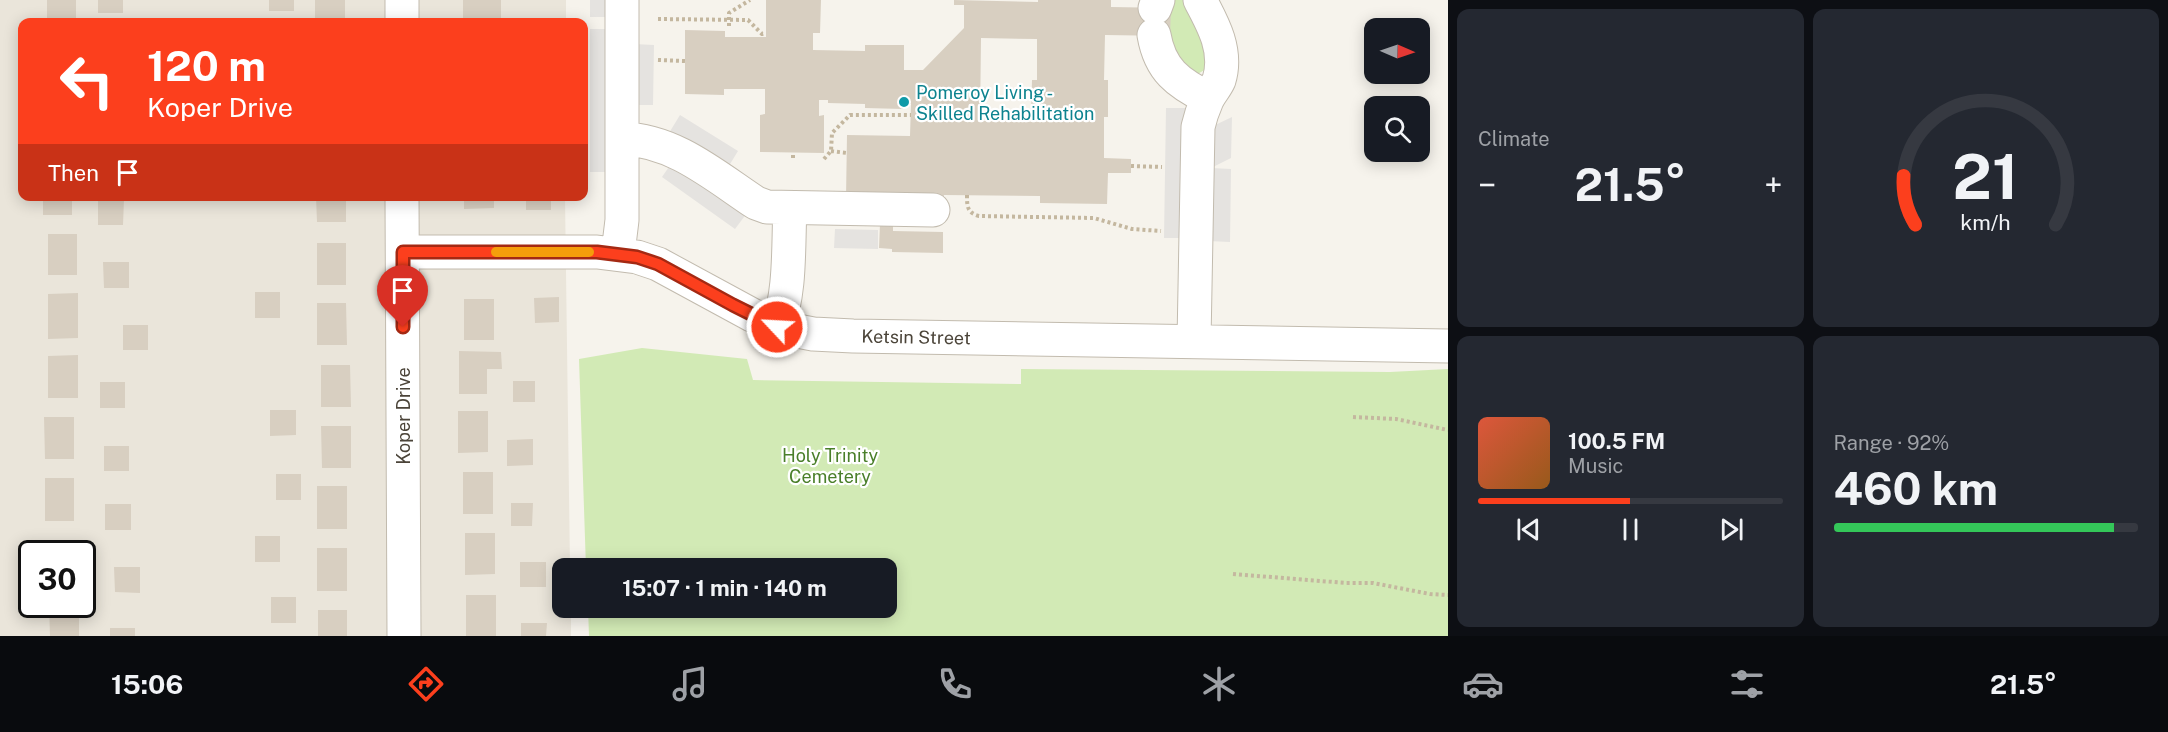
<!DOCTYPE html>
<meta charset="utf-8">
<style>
:root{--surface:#171b24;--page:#242831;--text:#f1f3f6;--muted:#9ea1a6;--line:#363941;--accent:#fc3f1d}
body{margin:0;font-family:"Public Sans",sans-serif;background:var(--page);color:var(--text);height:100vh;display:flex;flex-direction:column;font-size:22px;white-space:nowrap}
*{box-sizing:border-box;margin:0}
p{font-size:20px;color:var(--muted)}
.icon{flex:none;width:33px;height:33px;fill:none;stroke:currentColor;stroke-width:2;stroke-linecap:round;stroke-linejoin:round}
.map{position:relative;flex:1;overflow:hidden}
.drawer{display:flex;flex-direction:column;gap:9px;padding:9px;background:#0d0f14;width:720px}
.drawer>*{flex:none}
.banner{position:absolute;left:18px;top:18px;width:570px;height:183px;border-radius:12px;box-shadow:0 3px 15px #0003;background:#fc3f1d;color:#fff;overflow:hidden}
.needle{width:39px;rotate:92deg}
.fabs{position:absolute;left:1364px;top:18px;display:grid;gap:12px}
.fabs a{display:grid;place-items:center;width:66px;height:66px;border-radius:12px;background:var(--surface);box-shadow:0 3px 15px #0003;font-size:30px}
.speed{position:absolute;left:18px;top:540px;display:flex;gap:12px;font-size:30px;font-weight:700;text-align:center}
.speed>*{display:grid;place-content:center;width:78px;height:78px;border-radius:50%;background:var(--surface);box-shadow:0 3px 15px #0003;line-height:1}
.speed .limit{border:3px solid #111;border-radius:9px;background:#fff;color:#111}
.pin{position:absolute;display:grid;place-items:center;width:51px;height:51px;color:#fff;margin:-62px -26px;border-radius:50% 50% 50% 0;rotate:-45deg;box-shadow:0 0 6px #0007}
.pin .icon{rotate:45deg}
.me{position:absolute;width:66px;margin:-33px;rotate:295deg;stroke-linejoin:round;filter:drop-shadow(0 0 4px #0008)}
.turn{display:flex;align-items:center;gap:21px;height:126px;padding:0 30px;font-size:27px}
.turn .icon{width:78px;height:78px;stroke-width:2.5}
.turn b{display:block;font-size:42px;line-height:51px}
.then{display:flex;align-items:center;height:57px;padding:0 30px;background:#0003;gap:12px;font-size:22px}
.big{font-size:45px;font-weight:700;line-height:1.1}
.drawer .widget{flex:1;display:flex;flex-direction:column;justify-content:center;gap:9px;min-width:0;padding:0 21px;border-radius:12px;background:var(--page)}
.drawer .dial{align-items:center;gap:0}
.dial svg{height:156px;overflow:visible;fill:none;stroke:var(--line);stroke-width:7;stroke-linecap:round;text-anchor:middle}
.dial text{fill:var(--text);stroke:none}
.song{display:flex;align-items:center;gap:18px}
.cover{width:72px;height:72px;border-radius:9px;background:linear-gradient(135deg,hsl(10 70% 55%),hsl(30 70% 35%))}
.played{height:6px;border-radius:3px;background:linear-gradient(90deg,var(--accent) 50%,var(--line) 50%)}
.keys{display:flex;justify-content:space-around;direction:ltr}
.heat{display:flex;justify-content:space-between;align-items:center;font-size:33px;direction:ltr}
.charge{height:9px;border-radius:4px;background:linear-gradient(90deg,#34c759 92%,var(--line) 0)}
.drawer .tiles{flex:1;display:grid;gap:9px;grid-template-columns:repeat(2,1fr)}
.trip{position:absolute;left:552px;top:558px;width:345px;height:60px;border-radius:12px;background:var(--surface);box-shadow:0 3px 15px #0003;font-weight:700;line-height:60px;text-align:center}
.dock{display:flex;height:96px;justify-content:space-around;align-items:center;background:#090b0e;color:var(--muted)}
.dock .icon{width:42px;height:42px}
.dock .active{color:var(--accent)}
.dock b{font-size:27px;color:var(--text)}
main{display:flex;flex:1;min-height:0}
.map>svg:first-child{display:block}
</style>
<main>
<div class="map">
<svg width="1448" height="636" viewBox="0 0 1448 636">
<rect width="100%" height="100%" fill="#f6f3ec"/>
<path fill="#eae5da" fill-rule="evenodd" d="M0 0H566V22H22V196L565 197 570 568H562V608H571V636H0ZM32 554H82V604H32Z"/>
<path fill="#d2eab5" d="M1175 0H1183L1190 5 1209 49 1206 69 1196 75 1172 57 1168 5Z
M642 348 747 359 753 380 1021 384V369L1390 372 1448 369V636H589L588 608H886V568H586L579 359Z"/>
<path fill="#e5e3e0" d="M590 0H609V17H590Z
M590 29H609V172H590Z
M634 44 654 45 653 105H634Z
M1166 108H1188L1186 238H1164Z
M680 115 738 151 727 169 669 133Z
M1232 117 1231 158 1211 168 1231 169 1230 242 1208 241 1211 127Z
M673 161 747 213 735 229 662 177Z
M835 229 878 230V249L834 248Z"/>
<path fill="#d8cfc1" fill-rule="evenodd" d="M47 0H76V22H47Z
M98 0H123V13H98Z
M269 0H294V11H269Z
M315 0H345V22H315Z
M463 0H501V22H463Z
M766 0H821L820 33H813V50L865 51V45H904V70H923L964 28V5H954V0L1038 2V0H1111V7L1171 8 1170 36 1105 35 1104 80H1108V117H1104V158L1131 159V173H1108L1107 204 1040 203V196L944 195 943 199 846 198 847 135 910 136 911 104H903V109L865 108V104L828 103V100H819V116L824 115V153L760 152V115L765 114V89H724V95L685 94V30L725 31V37H766ZM981 38 1037 39V80H1032L1031 117H1041V122L980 121Z
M521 19H542V22H521Z
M43 196H72V215H43Z
M316 196H346V222H317Z
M464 196H494V208L464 209Z
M526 196H551V210H526Z
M98 199H124L123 225H98Z
M880 224H893V231L943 232V253L892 252V249L879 248Z
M48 234H77V275H48Z
M317 243H346V285H317Z
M103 262H129V288H104Z
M255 292H280V318H255Z
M78 293V338L48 339V294Z
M559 297V322L535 323 534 298Z
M464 299H494V340H464Z
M317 303H346L347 345H317Z
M123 325H148V350H123Z
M459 351 501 352 502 369H487V394H459Z
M78 355V398H48V356Z
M321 365H350L351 407H321Z
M513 381H535V402H513Z
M100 382H125V408H100Z
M270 410H296V435L270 436Z
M458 411H488V452L458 453Z
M44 417H74V459H45Z
M321 426H351V468H322Z
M533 439V465L507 466V440Z
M104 446H129V471H104Z
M463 472H493V514H463Z
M276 474H301V500H276Z
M45 478H74V521H45Z
M317 486H347V529H317Z
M511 503H533L532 526H511Z
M105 504H131V530H105Z
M465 533H495V574L465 575Z
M255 536H280V562H255Z
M49 540H79V554H49Z
M317 548H347V591H317Z
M520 562H546V587H520Z
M114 567H140V593L115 592Z
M466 595H496V636H466Z
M271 597H296V623H271Z
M49 604H79V636H50Z
M318 610H347V636H318Z
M521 623H547L546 636H521Z
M110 628H135V636H110Z"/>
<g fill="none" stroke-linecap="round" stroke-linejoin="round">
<g stroke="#c2bbae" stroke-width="35">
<path id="minor" d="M402 0V22
M1155 8 1158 0
M1154 35C1160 70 1178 83 1208 98
M623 139C674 140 715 176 756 203L767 207 933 210
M402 196 404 636
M403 252H597L637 257 658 264 752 315 777 327 813 334 853 336 1448 346
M618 253 622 220V0
M777 327C791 293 788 245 790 208
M1194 341 1198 127C1200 118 1203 109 1207 100 1210 93 1216 87 1219 80 1228 51 1213 24 1200 0"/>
</g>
<path stroke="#c4b79f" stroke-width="4" stroke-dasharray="3 3" stroke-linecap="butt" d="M658 19 748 20 762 34 766 33
M729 26V13L750 0
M658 60 685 61
M831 151 847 153
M793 158V153
M824 159 831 151 832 133 850 115H911
M1131 166 1162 167
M967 195C967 206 967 213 979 216L1094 218 1132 229 1161 231
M1353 417 1396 419 1448 430
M1233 574 1346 583H1373L1430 594 1448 595"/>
<use href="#minor" stroke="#fff" stroke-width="33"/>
</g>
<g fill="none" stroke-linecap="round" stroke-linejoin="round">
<g stroke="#a42913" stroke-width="15">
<path id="route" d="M403 327V252H597L637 257 658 264 733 305 777 327"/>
</g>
<use href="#route" stroke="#fc3f1d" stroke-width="10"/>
<path stroke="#f59e0b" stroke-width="10" d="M496 252H589"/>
</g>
<circle fill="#0f9aa8" stroke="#fff" stroke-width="2" cx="904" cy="102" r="6"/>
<g text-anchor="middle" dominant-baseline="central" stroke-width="4.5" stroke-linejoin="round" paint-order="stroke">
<g font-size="18" fill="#0d838f" stroke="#fff" text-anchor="start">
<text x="916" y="92">Pomeroy Living -<tspan x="916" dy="21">Skilled Rehabilitation</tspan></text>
</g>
<g font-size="18" fill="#4b4439" stroke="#fff">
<text transform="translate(916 337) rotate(1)">Ketsin Street</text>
<text transform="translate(403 416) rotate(-90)">Koper Drive</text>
</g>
<g font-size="18" fill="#4a7f2a" stroke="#fff">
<text x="830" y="455">Holy Trinity<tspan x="830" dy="21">Cemetery</tspan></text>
</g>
</g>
</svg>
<div class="fabs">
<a><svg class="needle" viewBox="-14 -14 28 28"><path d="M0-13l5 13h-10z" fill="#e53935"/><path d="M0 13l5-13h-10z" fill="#9ea1a6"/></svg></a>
<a><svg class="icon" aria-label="search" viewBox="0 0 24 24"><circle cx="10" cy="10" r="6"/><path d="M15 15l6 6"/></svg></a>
</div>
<div class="speed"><div class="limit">30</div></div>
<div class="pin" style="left:403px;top:327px;background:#d93025"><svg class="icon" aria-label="arrive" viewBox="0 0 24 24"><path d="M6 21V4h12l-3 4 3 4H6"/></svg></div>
<svg class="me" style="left:777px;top:327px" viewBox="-20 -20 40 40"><circle r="17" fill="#fc3f1d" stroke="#fff" stroke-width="3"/><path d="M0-11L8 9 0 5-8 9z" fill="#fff"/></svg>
<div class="trip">15:07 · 1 min · 140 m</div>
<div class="banner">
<div class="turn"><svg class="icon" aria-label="left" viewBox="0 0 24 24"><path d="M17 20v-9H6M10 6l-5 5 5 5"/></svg><div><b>120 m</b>Koper Drive</div></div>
<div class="then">Then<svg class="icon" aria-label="arrive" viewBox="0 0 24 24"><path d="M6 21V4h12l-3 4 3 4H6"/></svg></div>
</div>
</div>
<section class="drawer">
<div class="tiles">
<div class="widget"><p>Climate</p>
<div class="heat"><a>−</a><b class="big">21.5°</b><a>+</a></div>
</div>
<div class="widget dial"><svg viewBox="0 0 100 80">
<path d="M14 69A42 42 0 1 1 86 69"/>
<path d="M14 69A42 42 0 0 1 8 44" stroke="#fc3f1d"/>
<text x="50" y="56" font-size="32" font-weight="700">21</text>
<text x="50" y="72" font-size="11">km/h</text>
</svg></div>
<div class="widget">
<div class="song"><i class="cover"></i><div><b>100.5 FM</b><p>Music</p></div></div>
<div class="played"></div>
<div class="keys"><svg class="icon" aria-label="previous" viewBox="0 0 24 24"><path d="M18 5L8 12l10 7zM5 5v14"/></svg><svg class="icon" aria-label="pause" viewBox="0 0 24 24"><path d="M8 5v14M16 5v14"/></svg><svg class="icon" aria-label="next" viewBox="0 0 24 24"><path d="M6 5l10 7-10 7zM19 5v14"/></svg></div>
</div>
<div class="widget"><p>Range · 92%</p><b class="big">460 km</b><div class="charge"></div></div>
</div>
</section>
</main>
<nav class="dock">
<b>15:06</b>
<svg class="icon active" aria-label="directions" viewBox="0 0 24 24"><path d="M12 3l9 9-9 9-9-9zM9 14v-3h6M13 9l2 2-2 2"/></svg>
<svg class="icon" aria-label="music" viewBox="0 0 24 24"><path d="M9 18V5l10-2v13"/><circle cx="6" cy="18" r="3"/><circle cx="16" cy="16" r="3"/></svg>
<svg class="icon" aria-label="phone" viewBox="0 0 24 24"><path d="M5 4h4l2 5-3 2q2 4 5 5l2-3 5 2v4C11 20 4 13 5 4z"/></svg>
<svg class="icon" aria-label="climate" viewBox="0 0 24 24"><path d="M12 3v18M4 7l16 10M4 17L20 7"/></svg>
<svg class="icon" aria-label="car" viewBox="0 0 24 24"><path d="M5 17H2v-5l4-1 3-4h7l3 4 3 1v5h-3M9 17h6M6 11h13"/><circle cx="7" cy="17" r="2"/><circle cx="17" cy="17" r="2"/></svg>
<svg class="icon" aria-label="filters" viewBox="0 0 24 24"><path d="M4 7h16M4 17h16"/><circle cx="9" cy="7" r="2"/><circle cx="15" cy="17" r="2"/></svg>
<b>21.5°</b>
</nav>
